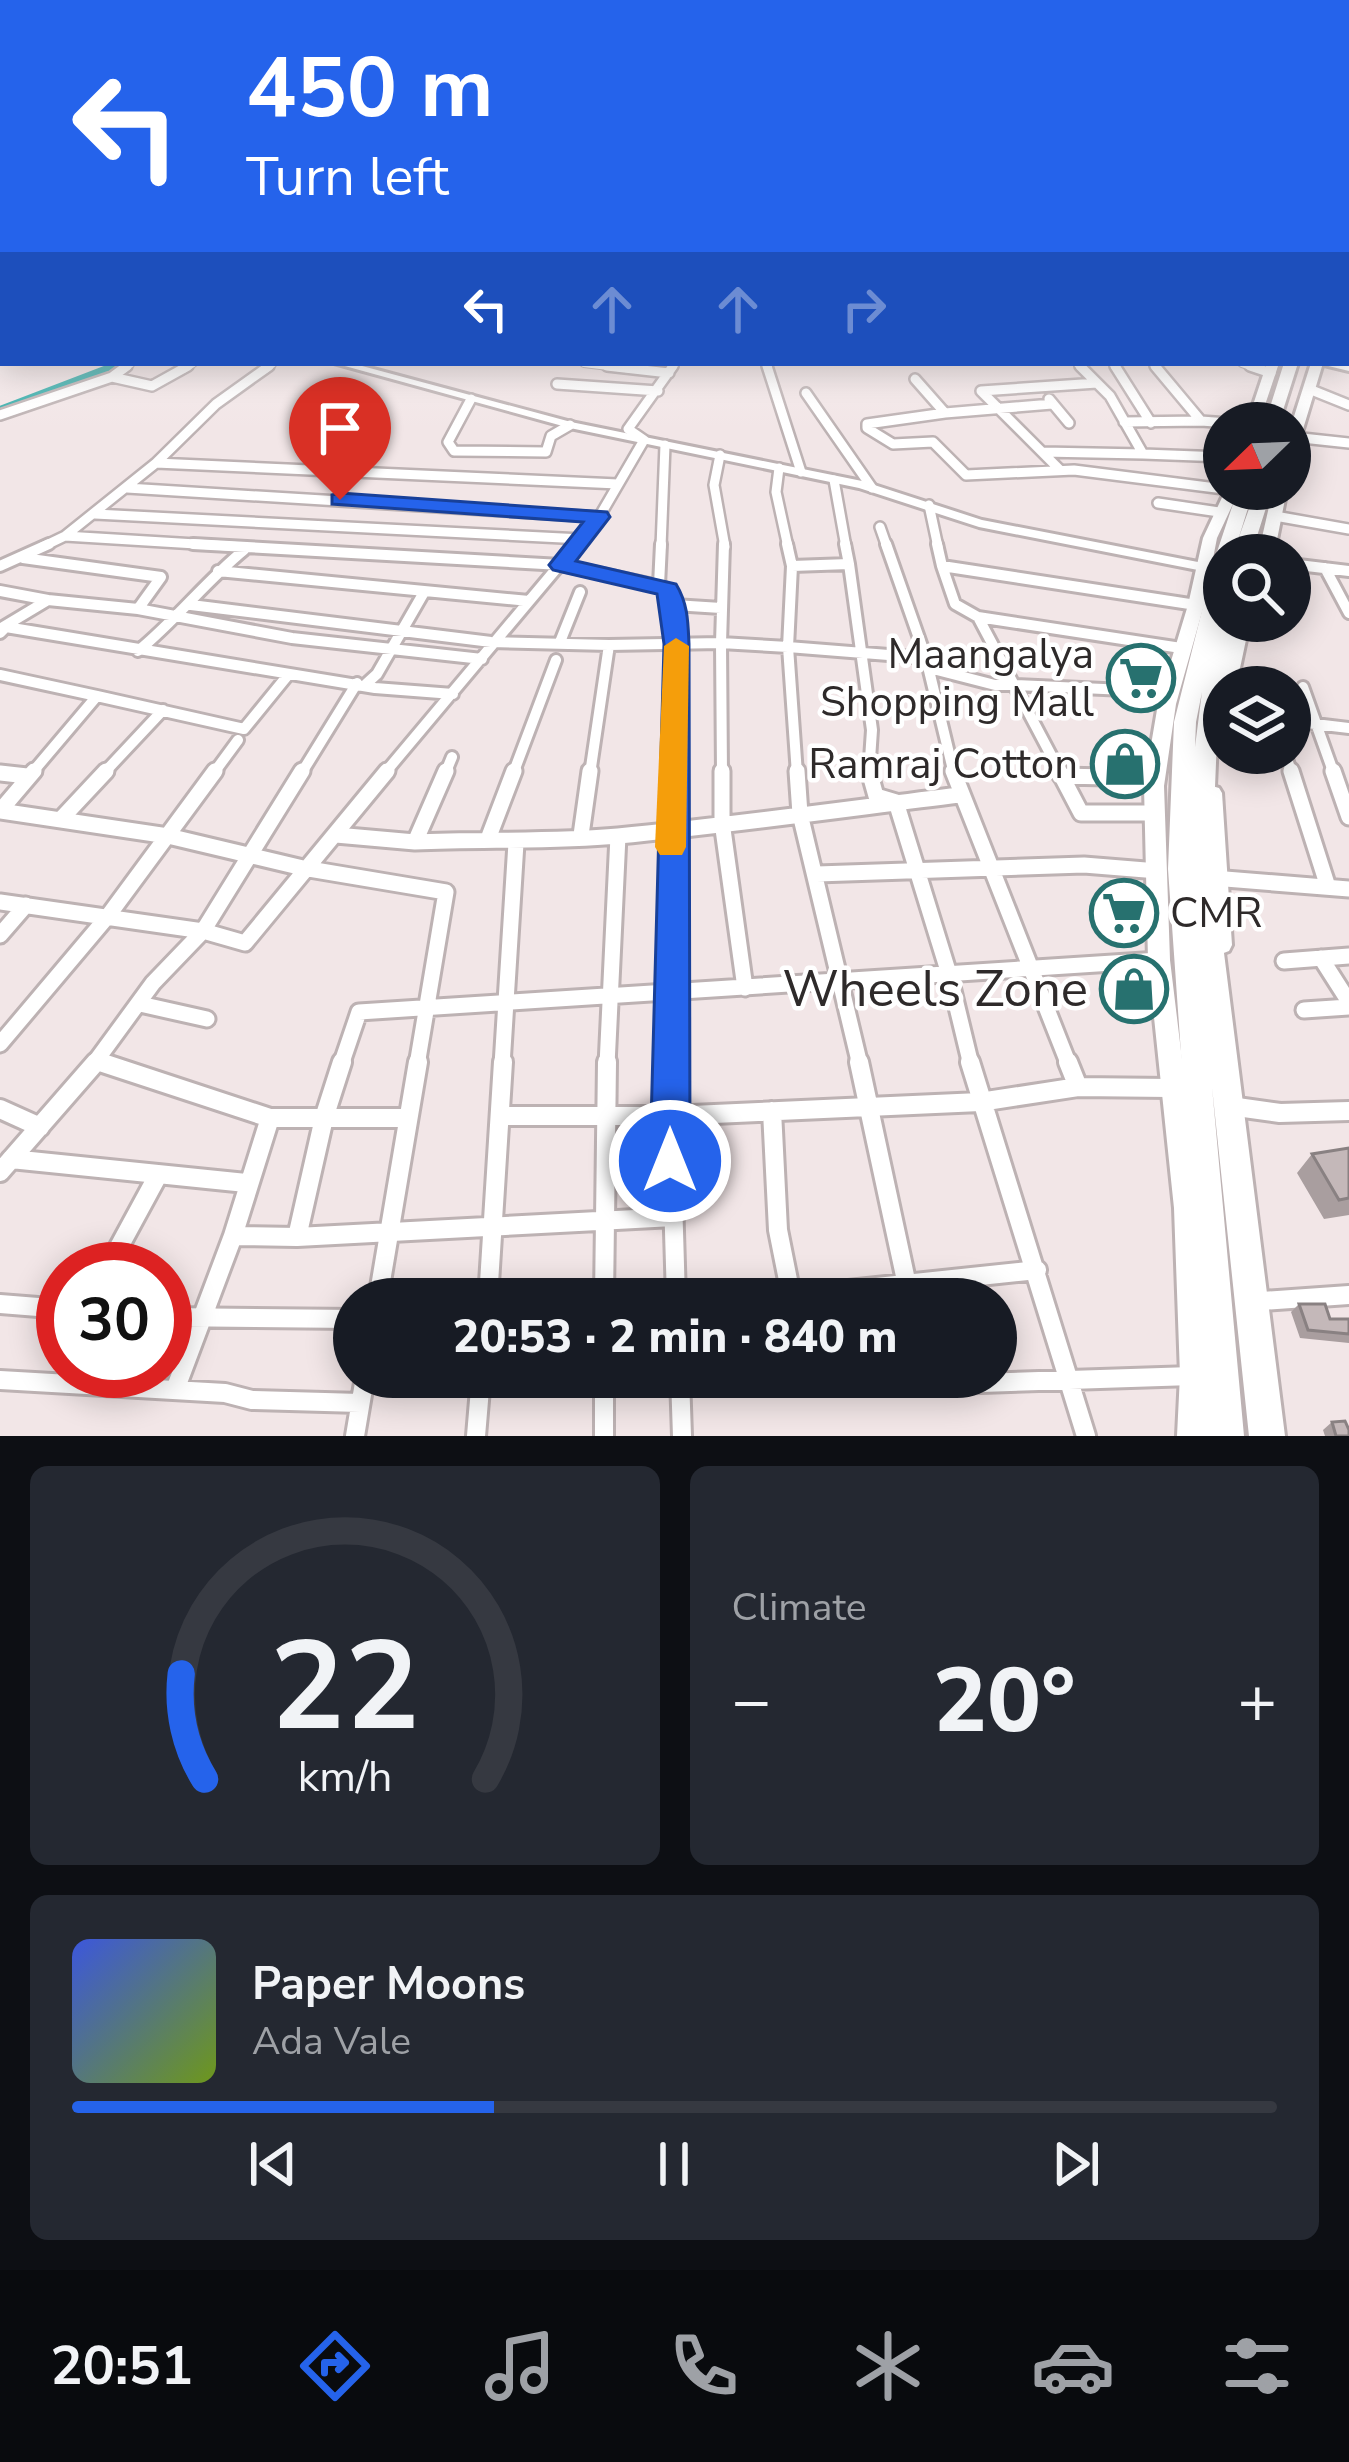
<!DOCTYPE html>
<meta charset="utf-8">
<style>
:root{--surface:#171b24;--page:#242831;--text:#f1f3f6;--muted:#9ea1a6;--line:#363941;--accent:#2563eb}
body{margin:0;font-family:"Nunito Sans",sans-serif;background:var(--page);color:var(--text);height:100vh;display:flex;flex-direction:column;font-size:45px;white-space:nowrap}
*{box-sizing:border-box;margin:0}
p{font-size:39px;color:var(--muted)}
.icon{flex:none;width:66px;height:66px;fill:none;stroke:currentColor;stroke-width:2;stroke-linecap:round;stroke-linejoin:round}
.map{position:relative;height:1436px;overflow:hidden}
.details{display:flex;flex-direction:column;gap:30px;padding:30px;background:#0d0f14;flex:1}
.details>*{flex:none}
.hud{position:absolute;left:0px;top:0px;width:1350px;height:366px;box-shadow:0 6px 30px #0003;background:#2563eb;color:#fff;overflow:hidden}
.needle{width:78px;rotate:247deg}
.buttons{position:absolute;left:1203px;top:402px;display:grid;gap:24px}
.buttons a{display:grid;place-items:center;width:108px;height:108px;border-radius:50%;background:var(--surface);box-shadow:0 6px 30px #0003;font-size:60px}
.speed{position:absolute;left:36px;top:1242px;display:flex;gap:24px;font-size:60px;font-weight:700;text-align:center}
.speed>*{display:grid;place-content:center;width:156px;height:156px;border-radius:50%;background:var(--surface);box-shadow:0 6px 30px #0003;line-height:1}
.speed .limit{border:18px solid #d22;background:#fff;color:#111}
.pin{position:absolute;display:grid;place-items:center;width:102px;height:102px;color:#fff;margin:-123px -51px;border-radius:50% 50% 50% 0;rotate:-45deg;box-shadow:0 0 12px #0007}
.pin .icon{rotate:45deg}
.me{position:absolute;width:132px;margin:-66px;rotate:0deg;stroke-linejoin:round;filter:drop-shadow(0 0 9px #0008)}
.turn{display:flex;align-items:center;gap:42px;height:252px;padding:0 48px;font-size:54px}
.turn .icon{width:156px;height:156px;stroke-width:2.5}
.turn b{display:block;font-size:84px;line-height:102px}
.lanes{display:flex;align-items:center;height:114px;padding:0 48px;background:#0003;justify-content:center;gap:60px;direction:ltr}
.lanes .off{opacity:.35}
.big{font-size:90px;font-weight:800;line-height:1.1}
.details .tile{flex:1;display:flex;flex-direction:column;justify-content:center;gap:18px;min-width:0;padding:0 42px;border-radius:18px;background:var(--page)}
.details .dial{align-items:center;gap:0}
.dial svg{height:312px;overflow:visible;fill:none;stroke:var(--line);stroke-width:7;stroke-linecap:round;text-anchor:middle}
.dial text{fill:var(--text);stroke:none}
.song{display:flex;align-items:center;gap:36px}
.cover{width:144px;height:144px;border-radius:18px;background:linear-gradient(135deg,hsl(230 70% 55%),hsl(80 70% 35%))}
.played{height:12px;border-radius:6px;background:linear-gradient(90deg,var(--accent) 35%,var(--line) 35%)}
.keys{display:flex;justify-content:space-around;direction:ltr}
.heat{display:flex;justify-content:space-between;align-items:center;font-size:66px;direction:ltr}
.details .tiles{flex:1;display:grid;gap:30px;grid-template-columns:1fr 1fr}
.tile:last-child{grid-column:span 2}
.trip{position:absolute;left:333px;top:1278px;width:684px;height:120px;border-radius:60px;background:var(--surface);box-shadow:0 6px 30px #0003;font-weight:800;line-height:120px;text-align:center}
.menu{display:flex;height:192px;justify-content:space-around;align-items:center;background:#090b0e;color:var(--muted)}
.menu .icon{width:84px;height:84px}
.menu .on{color:var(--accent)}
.menu b{font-size:54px;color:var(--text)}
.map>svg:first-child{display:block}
</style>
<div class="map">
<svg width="1349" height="1436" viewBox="0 0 1349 1436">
<rect width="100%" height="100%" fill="#f2e6e7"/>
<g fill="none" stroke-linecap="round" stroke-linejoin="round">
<path stroke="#36adaa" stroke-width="6" d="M110 369 120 363"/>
<path stroke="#36adaa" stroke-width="8" d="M0 410 115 366"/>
<g stroke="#bdb2b3" stroke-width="10">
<path id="street-far4" d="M584 363 633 369
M767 363 768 369
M1077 363 1083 369
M1113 363 1117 369
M1153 363 1158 369
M1242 363 1259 369
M123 369 131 363
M183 369 193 363
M265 369 273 363
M671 369 675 363"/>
</g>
<g stroke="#bdb2b3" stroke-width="14">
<path id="street-far3" d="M607 366 669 373
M767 366 801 472
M1080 366 1110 396 1143 454 1224 457
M1115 366 1151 423
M1155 366 1201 421 1228 423
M1250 366 1271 373
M112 377 127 366
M915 379 945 413 867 424V428L893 444 933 442 966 475 1074 470 1224 489
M557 384 658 391
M1309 389 1349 405
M806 393 872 488
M471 399 448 442 454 451 546 452 551 436 570 425
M1049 399 1069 423
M945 413 1052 404
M0 415 112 377 152 386 188 366
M1124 422 1201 421
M1293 437 1349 443
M1043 452 1143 454
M720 455 714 485 725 547
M156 463 216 404 269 366
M779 468 776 492 788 547
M1060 470 981 391 1097 383
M834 480 846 547
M127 488 599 517
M1158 503 1219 512
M929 505 938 547
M95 514 582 539
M1275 516 1349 529
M880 527 887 547
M65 536 245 547
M42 547 65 536 156 463 618 484
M574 547 598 519 644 440 628 429 673 366
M661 547 665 445"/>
</g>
<g stroke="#bdb2b3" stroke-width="16">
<path id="street-far2" d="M193 544 561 565 663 587 674 605 721 608
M724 544 721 643 788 647 797 774
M787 544 792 566
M845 544 849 564 792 566 788 647 926 658
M886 544 926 658 954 774
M937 544 942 566 1196 605
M849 564 872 730 869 774
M1290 564 1349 571
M0 566 49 544
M942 566 955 604 978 617 1181 648
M1325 568 1349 613
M218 571 529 601
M659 585 661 544
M0 591 48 600
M191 605 491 642 609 645
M138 609 292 638 482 659
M978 617 1014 685 1169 692
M3 627 48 600 138 609 161 577 23 558
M0 633 6 627 375 688 453 694
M560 642 580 592
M138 651C176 620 206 581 244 550
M929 668 995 685H1014L1061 774
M0 675 97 696 31 774
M366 684 377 674 423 594
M1303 687 1334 774
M97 696 244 729 288 675
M1290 721 1349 728
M1285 753 1292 774
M0 773 9 774
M103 774 163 710
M213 774 238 740
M301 774 357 683
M384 774 577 544
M445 774 452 757
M513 774 556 660
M590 774 609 645 721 643 722 774
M672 774 674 605"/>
</g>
<g stroke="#bdb2b3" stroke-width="21">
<path id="street-far1" d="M446 771 415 842C483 839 550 842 618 836 732 825 846 809 959 795
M722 771V822L745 988
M797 771 800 814 860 1065
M869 771 876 796 896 802 949 974 971 1065
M953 771 1069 1065
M1059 771 1081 813H1155
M1291 771 1328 887
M1333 771 1349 817
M0 773 27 776
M1061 776 1155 778
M0 811 34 771
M0 811 168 836 303 868 446 892 417 1065
M62 818 106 771
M336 835 415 842
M581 835 590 771
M488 839 514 771
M817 874 1084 865 1158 871
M1213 878 1349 889
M0 902 203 931 302 771
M0 935 26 905
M1321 958 1349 1002
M1284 961 1349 956
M140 1004 207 1019
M1304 1010 1349 1007
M0 1044 108 916 215 771
M97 1061 109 1065
M93 1065 153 983 203 931 245 943 387 771
M341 1065 359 1012 1159 960
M502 1065 516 843
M607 1065 618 836
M669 1065 672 771"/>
</g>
<g stroke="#bdb2b3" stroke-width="24">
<path id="street" d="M100 1062 270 1118H408
M669 1062 676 1299
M859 1062 910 1299
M970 1062 1086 1436
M1068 1062 1078 1087
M1237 1107 1280 1113 1349 1111
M0 1109 40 1127
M772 1111 778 1230 791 1295
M500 1116H670L980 1102 1078 1087 1170 1088
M11 1159 246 1183
M0 1172 96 1062
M233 1236 297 1237 673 1217
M297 1237 324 1118 342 1062
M107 1269 157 1177
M791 1291 820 1293 1037 1270
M378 1299 418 1062
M488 1299 503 1062
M604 1299 607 1062
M1262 1301 1349 1295
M0 1304 63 1309
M165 1317 354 1319
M604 1377V1436
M680 1377 682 1436
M800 1377 922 1385 1192 1376
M0 1380 225 1393 252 1400 360 1403
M175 1390 233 1236 270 1118
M355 1436 365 1377
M476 1436 481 1377"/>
</g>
<g stroke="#bdb2b3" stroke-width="6">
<path id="secondary" d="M0 287 3 288V294L0 293Z
M334 363H351L571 422 862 481 982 520 1203 563 1210 567 1203 571 979 527 859 488 570 428Z
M1316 363 1349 365V371Z"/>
</g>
<g stroke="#bdb2b3" stroke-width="6">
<path id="primary" d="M1349 238V244L1347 245V239Z
M1349 263V271L1347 272V264Z
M1267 363H1279L1259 423H1247Z
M1311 363H1323L1297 449 1290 453V429Z
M1226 489H1240L1217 538 1204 605 1176 704 1164 786 1170 960 1200 1208 1210 1375 1209 1436H1177L1180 1375 1174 1208 1148 960 1144 786 1158 704 1188 605 1203 538Z
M1273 489H1287L1274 555H1258Z
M1234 621H1250L1236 687H1224V692L1218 687Z
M1224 694V739L1221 746 1214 748 1205 742 1215 700Z
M1212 786 1219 788 1222 793 1232 945 1229 951 1221 954 1213 951 1210 945 1202 793 1205 788Z"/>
</g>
<g stroke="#bdb2b3" stroke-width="6">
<path id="highway" d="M1284 363H1298L1279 423H1265Z
M1238 489H1254L1238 540 1256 489H1272L1251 555H1224V598L1220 617 1224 616V621H1234L1217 739 1212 858 1285 1436H1249L1212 1087 1244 1436H1208L1168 869 1174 722 1216 555ZM1202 692 1195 747 1196 722Z"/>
</g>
<use href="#street-far4" stroke="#fff" stroke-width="8"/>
<use href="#street-far3" stroke="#fff" stroke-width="9"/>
<use href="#street-far2" stroke="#fff" stroke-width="10"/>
<use href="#street-far1" stroke="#fff" stroke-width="15"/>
<use href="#street" stroke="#fff" stroke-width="18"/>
<use href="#secondary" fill="#fff" fill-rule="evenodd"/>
<use href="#primary" fill="#fff" fill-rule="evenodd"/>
<use href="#highway" fill="#fff" fill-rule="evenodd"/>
</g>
<path fill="#a99e9f" d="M1349 1148V1215L1324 1219 1297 1173 1312 1154Z
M1299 1304 1330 1319H1349V1343L1300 1338 1291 1312Z
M1332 1422 1349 1436H1325L1323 1430Z"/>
<path fill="#c4b8b9" stroke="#898182" stroke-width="3" d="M1349 1148V1198L1339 1200 1312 1154Z
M1299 1304H1325L1330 1319H1349V1334L1308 1330Z
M1345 1421 1349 1430V1436H1336L1332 1422Z"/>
<linearGradient id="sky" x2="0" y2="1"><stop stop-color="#61b1cf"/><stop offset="0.53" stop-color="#f9f4f4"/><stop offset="1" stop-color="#f9f4f4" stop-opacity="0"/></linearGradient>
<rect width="1349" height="429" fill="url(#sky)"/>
<path fill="#2563eb" stroke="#184099" stroke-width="3" d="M340 493 607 512 610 517 576 561 676 584C688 604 688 622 689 644L690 1161 684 1175 670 1180 656 1175 650 1161 664 644 657 594 553 570 549 565 583 522 332 504V495Z"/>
<path fill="#f59e0b" d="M676 638 689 646 686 847 682 855H660L655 847 664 646Z"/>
<defs>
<g id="supermarket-ring" transform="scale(3.45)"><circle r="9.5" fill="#fff" stroke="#27716f" stroke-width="1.5"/><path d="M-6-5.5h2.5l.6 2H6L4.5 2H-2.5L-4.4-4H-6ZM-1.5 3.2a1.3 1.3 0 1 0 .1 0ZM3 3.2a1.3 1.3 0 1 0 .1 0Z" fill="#27716f"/></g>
<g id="shop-ring" transform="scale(3.45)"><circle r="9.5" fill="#fff" stroke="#27716f" stroke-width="1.5"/><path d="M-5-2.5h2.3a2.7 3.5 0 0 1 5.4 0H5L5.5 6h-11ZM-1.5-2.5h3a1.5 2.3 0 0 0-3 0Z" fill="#27716f"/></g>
</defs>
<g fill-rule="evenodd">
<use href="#supermarket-ring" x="1141" y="678"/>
<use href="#shop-ring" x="1125" y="764"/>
<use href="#supermarket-ring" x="1124" y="913"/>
<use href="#shop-ring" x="1134" y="989"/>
</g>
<g text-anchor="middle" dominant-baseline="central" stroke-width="9" stroke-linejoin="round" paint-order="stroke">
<g font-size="42" fill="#2e2a2a" stroke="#fff" text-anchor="end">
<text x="1094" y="654">Maangalya<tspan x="1094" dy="48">Shopping Mall</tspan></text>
<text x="1078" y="764">Ramraj Cotton</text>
<text x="1170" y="913" text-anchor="start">CMR</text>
</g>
<g font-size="51" fill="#2e2a2a" stroke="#fff" text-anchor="end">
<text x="1088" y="989">Wheels Zone</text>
</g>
</g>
</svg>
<div class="buttons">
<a><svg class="needle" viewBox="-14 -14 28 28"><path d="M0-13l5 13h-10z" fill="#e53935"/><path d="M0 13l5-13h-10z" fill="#9ea1a6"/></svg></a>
<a><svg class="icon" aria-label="search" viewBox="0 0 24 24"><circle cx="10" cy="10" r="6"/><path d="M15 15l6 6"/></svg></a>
<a><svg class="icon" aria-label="layers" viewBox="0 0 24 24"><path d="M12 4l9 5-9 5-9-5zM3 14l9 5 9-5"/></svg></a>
</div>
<div class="speed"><div class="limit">30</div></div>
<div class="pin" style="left:340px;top:500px;background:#d93025"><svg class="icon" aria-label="arrive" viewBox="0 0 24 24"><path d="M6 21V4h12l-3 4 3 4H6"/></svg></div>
<svg class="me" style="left:670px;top:1161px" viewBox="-20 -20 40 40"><circle r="17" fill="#2563eb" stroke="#fff" stroke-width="3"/><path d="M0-11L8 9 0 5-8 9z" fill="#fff"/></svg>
<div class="trip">20:53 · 2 min · 840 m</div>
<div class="hud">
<div class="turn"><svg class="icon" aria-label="left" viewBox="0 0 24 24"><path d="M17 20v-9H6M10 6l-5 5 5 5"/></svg><div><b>450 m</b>Turn left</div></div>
<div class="lanes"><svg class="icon" aria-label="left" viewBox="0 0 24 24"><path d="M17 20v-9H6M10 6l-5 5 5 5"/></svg><svg class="icon off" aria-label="ahead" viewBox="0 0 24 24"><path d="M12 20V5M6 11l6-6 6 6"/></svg><svg class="icon off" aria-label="ahead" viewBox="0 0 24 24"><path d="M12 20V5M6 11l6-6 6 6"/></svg><svg class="icon off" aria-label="right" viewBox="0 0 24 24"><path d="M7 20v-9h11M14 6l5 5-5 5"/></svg></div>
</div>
</div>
<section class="details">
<div class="tiles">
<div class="tile dial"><svg viewBox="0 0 100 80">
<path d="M14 69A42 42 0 1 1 86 69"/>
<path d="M14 69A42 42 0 0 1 8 42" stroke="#2563eb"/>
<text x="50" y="56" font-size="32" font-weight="700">22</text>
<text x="50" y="72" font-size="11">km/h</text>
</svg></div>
<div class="tile"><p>Climate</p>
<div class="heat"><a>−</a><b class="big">20°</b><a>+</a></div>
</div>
<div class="tile">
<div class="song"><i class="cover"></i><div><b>Paper Moons</b><p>Ada Vale</p></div></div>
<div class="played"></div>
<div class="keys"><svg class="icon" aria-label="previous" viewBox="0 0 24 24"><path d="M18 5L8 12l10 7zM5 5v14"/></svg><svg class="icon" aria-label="pause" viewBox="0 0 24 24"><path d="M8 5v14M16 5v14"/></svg><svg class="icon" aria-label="next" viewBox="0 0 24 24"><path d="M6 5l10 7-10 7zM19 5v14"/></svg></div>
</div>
</div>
</section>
<nav class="menu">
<b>20:51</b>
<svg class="icon on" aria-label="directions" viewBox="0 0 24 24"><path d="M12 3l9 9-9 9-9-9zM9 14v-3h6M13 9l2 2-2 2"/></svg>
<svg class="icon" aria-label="music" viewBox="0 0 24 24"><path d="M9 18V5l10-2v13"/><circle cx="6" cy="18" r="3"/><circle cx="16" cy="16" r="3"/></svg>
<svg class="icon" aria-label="phone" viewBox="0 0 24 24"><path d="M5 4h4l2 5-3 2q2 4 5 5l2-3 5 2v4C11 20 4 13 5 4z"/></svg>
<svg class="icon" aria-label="climate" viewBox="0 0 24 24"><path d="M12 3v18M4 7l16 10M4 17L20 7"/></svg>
<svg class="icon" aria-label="car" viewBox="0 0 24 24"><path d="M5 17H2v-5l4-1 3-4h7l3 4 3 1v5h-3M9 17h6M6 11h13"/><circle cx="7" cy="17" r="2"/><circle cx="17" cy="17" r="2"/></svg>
<svg class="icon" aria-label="filters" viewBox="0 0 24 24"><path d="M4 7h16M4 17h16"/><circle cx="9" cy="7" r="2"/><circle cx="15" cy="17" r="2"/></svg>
</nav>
